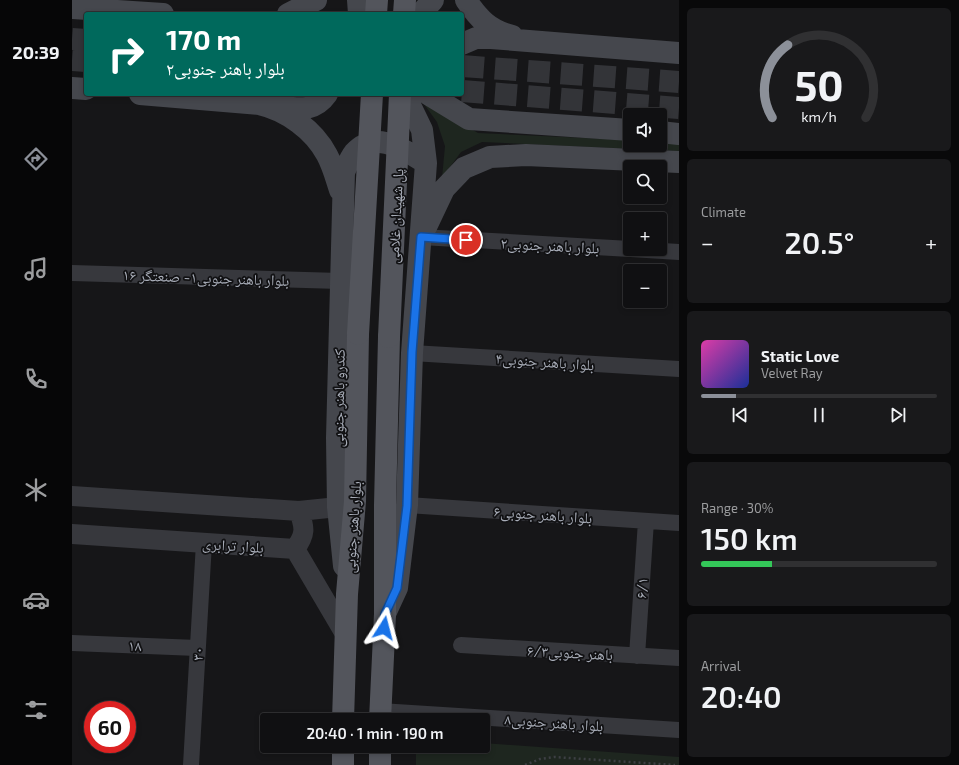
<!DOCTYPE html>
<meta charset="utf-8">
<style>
:root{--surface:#101012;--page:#19191b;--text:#f1f3f6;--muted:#9c9d9f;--line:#303032;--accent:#8c9099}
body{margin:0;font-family:"Exo 2","Noto Naskh Arabic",sans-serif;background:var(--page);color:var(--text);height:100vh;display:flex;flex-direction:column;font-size:15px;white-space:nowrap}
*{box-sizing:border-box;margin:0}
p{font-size:13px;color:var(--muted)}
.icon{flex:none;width:22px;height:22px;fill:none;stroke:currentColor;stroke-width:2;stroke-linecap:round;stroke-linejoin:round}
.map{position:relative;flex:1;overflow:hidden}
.panel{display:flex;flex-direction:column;gap:8px;padding:8px;background:#09090a;width:280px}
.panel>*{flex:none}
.guide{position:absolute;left:12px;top:12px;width:380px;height:84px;border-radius:4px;box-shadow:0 2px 6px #0003,0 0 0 1px var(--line);background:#00695c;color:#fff;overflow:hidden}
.buttons{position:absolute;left:551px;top:108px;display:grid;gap:8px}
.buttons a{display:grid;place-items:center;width:44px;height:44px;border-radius:4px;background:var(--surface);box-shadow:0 2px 6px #0003,0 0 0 1px var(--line);font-size:20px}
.speed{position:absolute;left:12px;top:701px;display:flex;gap:8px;font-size:20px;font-weight:700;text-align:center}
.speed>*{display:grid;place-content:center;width:52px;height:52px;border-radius:50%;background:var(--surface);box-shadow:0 2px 6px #0003,0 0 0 1px var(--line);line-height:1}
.speed .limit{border:6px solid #d22;background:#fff;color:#111}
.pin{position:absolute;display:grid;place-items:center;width:34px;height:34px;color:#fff;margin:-17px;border:2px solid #fff;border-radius:50%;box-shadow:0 1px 4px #0007}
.me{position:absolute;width:44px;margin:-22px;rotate:9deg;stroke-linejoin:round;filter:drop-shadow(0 0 3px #0008)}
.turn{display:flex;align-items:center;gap:14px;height:84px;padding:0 16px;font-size:18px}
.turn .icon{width:52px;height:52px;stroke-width:2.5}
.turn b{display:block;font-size:28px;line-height:34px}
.big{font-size:30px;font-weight:600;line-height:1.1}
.panel .widget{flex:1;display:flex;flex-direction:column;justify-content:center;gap:6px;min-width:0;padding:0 14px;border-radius:6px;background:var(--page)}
.panel .dial{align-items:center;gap:0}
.dial svg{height:104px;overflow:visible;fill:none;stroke:var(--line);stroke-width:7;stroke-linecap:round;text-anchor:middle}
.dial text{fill:var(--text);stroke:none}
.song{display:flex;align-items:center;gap:12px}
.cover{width:48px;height:48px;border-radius:6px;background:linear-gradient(135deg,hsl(320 70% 55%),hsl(230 70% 35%))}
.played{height:4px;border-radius:2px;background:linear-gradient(90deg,var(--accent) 15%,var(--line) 15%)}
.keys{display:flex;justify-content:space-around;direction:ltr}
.heat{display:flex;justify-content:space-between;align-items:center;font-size:22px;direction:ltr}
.charge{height:6px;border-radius:3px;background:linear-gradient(90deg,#34c759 30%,var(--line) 0)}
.trip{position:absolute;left:188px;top:713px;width:230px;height:40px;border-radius:4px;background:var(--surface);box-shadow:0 2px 6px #0003,0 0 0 1px var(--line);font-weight:600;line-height:40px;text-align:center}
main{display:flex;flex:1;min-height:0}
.menu{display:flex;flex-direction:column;width:72px;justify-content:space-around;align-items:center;background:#060607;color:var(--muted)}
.menu .icon{width:28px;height:28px}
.menu .on{color:var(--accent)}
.menu b{font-size:18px;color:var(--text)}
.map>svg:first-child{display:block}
</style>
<main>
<nav class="menu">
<b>20:39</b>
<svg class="icon on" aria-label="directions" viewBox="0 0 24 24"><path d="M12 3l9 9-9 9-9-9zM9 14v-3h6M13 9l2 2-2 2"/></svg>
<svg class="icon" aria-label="music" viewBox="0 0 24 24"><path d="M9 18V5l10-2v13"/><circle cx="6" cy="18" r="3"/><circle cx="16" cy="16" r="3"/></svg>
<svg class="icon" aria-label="phone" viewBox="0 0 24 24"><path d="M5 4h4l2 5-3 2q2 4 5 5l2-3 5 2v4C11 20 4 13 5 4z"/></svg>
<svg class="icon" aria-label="climate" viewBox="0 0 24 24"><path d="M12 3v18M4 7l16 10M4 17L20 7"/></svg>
<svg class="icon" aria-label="car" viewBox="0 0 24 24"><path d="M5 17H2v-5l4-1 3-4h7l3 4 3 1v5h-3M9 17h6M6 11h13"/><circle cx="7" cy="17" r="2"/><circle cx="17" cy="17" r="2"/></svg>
<svg class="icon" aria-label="filters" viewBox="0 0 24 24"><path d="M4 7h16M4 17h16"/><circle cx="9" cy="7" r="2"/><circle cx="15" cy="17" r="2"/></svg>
</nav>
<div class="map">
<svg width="607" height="765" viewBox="0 0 607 765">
<rect width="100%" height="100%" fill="#161618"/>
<path fill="#1e261f" d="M349 100 406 133 558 140V145H588V142L607 143V151L410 142 389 152 370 178 373 146 365 122Z
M411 743 607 757V765H344V746H411Z"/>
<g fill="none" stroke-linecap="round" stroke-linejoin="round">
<path stroke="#333438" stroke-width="22" stroke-dasharray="22 11" stroke-linecap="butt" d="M0 39 14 40
M0 60 14 61
M390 66 607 82
M390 91 607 108"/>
<path stroke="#3d3f44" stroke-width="2.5" stroke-dasharray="2 3" stroke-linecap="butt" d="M453 765 468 759 482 757 603 765"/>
<path stroke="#37383d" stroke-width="16" d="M349 237 558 249
M559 249 607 252
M0 273 268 281
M340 353 607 369
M335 505 607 523
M0 643 125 648
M389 645 607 658
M565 656 574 521
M308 711 607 730
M119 765 132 543"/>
<path stroke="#37383d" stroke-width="20" d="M0 496 227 511 266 507
M0 534 223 549 273 634
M223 549C234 534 233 528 227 511"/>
<path stroke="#45474d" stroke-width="22" d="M286 0 287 14
M394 0C407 19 417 30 440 36
M0 8 91 14
M216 14 244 0
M345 14 351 11 361 0
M390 44 404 38H419L607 53
M0 88 14 89
M68 94 187 104C214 110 242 130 255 155 261 166 264 178 268 190
M356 94 397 119 558 130
M202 106C224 108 241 114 255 94
M588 132 607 134
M354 227 372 189 392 168 418 157 454 155 607 162
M272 566 266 507 265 438 272 172C275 166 278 158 282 153 304 129 332 150 354 163
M313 614 325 588 335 505 340 353 354 163 350 130 336 101 329 94"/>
<path stroke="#53555c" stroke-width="22" d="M332 14 333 0
M271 720 275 594 283 501 286 334
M308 720 313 614V505L317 337
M271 765V746
M308 765V746"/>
<path stroke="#53555c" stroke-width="22" d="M304 14 305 0
M286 334 300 94
M317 337 328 94"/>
</g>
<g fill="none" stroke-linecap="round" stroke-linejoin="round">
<g stroke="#114b97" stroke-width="10">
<path id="route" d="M312 628 313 614 325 588 335 506 340 352 349 237 394 240"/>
</g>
<use href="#route" stroke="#1a73e8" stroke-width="7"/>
</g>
<g text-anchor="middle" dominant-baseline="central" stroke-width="3.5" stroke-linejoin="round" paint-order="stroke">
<g font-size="15" fill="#a8adb8" stroke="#111113">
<text transform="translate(323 216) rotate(-87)">پل شهیدان غلامی</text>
<text transform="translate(478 245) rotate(3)">بلوار باهنر جنوبی۲</text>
<text transform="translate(134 277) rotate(2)">بلوار باهنر جنوبی۱- صنعتگر ۱۶</text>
<text transform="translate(473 361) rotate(4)">بلوار باهنر جنوبی۴</text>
<text transform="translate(266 398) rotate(-89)">کندرو باهنر جنوبی</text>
<text transform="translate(471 514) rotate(4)">بلوار باهنر جنوبی۶</text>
<text transform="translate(280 527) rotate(-86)">بلوار باهنر جنوبی</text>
<text transform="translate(161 545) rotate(4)">بلوار ترابری</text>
<text transform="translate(569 588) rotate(-86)">۶/۱</text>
<text transform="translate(63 645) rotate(2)">۱۸</text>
<text transform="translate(498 652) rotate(3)">۶/۳باهنر جنوبی</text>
<text transform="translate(125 654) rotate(-87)">۳۰</text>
<text transform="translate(482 722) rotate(4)">۸بلوار باهنر جنوبی</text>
</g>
</g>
</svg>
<div class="buttons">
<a><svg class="icon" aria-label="sound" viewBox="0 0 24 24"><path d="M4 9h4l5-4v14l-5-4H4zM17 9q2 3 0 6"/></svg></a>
<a><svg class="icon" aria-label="search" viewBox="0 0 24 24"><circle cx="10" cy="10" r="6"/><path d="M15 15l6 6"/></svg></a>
<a>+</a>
<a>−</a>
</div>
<div class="speed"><div class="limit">60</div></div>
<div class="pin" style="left:394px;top:240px;background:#d93025"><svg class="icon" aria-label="arrive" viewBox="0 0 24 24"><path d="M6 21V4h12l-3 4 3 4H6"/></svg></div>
<svg class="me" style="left:312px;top:628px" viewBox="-20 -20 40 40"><path d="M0-17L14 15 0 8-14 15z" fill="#1a73e8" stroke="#fff" stroke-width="4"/></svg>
<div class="trip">20:40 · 1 min · 190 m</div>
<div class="guide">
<div class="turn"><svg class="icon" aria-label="right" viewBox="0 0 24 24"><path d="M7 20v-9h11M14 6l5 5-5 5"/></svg><div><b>170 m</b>بلوار باهنر جنوبی۲</div></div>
</div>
</div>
<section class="panel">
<div class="widget dial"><svg viewBox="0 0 100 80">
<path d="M14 69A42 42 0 1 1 86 69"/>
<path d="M14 69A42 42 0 0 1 26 13" stroke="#8c9099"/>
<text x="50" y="56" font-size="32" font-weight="700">50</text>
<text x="50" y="72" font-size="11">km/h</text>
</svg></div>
<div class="widget"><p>Climate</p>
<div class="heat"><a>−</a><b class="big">20.5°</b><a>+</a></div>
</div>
<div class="widget">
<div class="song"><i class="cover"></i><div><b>Static Love</b><p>Velvet Ray</p></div></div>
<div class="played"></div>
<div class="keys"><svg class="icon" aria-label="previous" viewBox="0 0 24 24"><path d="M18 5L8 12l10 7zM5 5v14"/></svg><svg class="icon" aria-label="pause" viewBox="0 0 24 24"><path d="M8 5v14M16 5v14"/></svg><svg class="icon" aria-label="next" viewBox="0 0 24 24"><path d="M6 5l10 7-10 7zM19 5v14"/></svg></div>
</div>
<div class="widget"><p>Range · 30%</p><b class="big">150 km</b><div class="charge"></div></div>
<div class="widget"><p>Arrival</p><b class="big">20:40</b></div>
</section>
</main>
